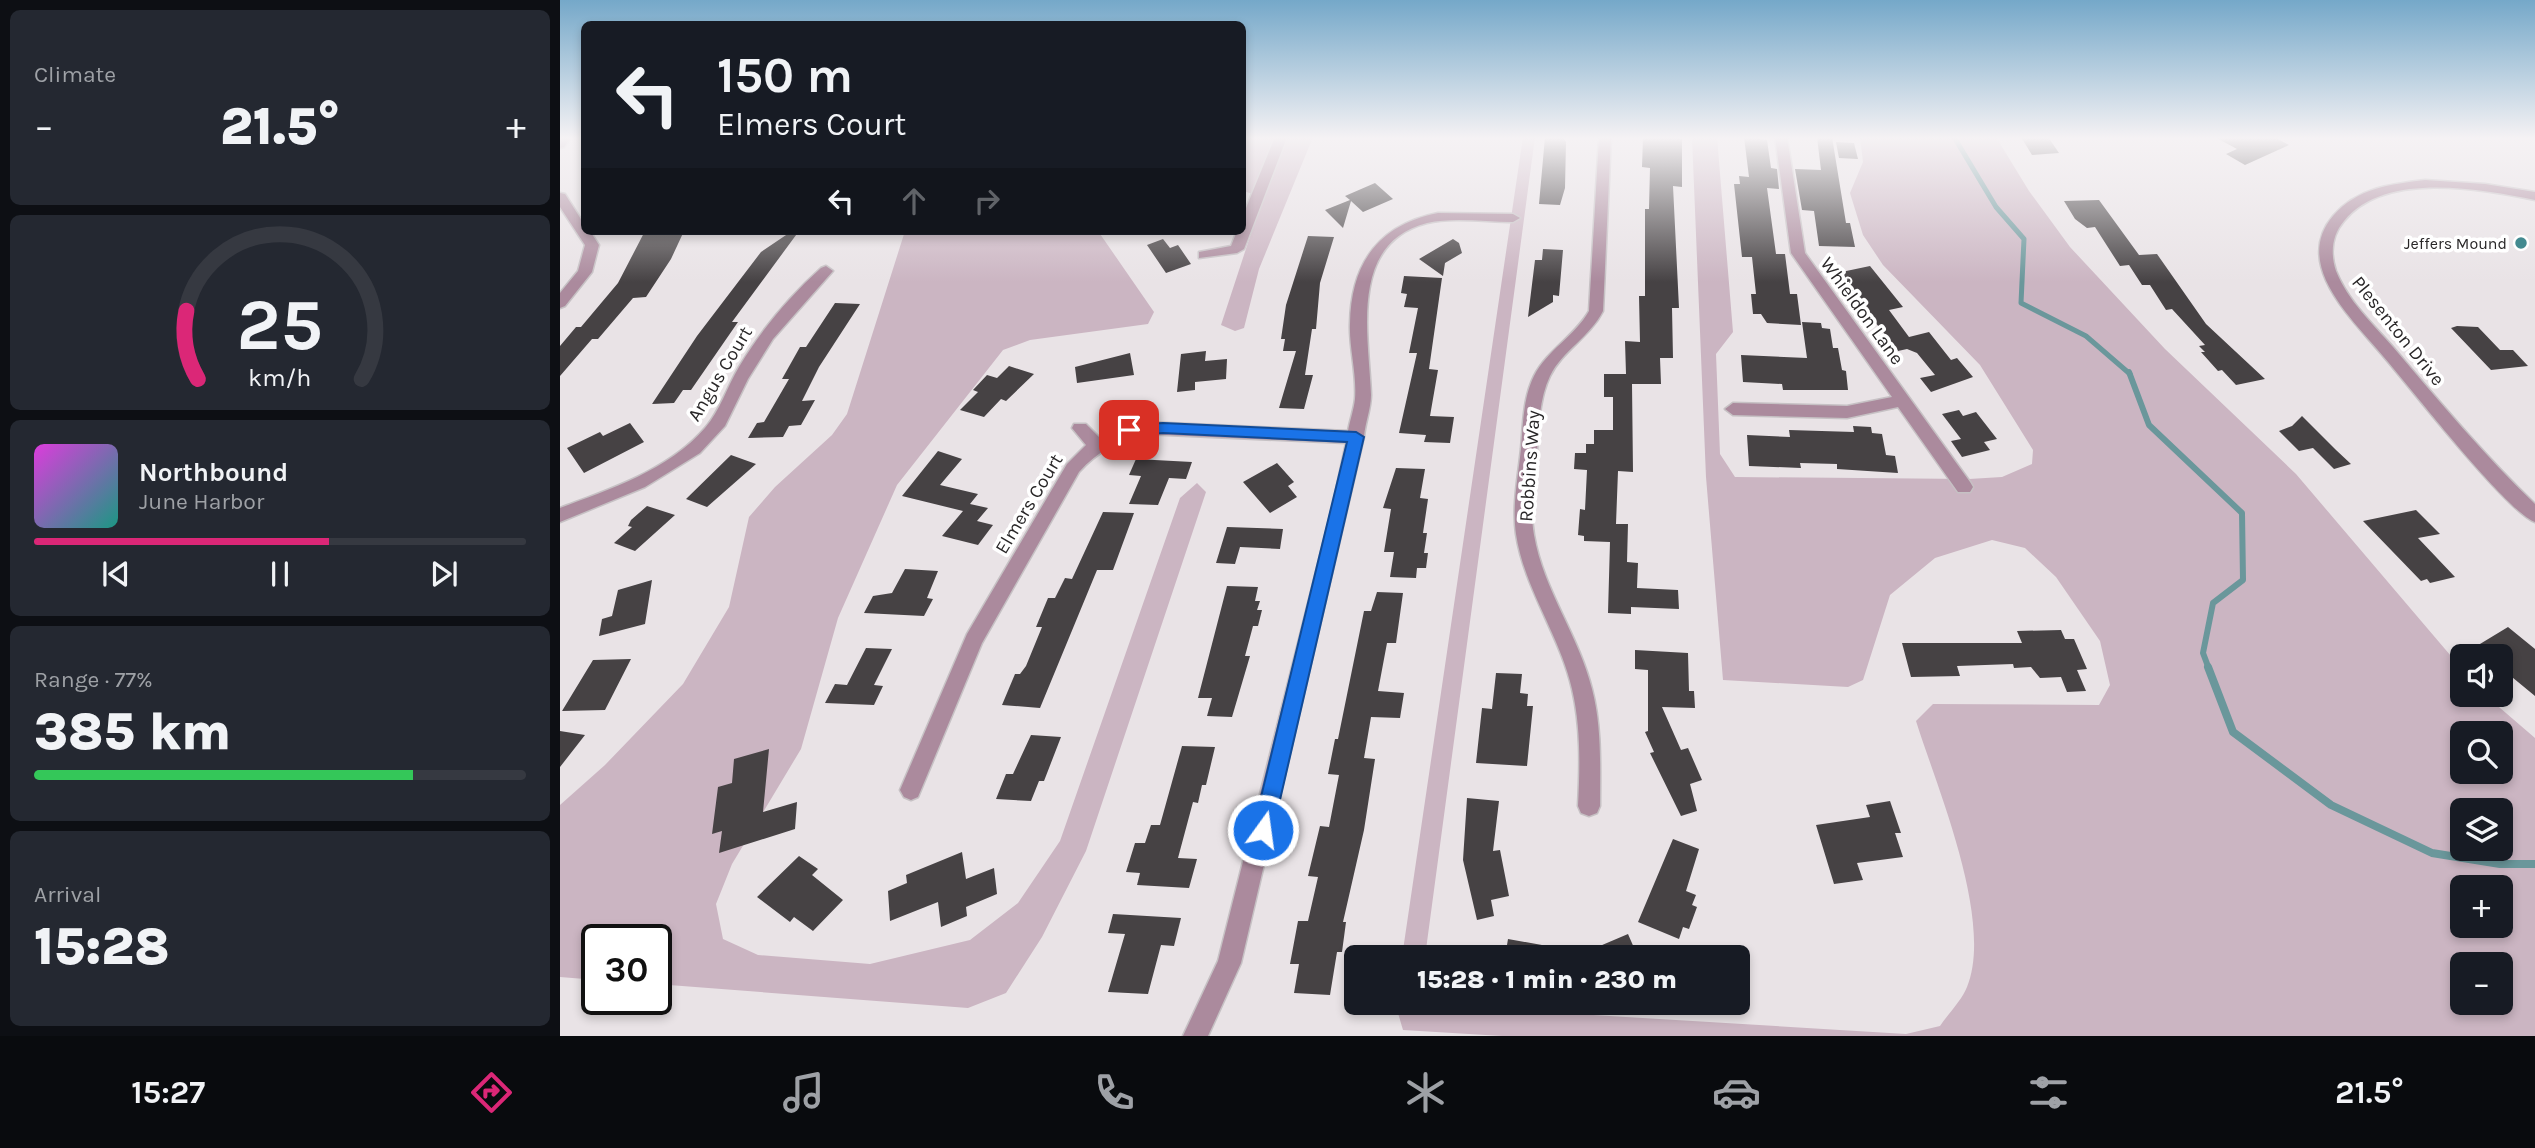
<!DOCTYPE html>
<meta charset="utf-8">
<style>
:root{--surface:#171b24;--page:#242831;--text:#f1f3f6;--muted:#9ea1a6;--line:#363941;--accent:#db2777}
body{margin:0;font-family:Karla,sans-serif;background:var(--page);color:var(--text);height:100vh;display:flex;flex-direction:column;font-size:26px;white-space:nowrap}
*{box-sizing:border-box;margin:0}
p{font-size:23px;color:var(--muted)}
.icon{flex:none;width:38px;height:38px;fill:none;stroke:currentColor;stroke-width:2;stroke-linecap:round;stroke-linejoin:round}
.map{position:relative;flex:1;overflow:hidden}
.panel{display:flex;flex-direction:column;gap:10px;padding:10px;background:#0d0f14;width:560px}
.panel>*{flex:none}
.guide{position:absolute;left:21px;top:21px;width:665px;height:214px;border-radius:10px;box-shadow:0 4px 10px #0003;background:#171b24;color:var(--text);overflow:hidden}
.controls{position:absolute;left:1890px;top:644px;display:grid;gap:14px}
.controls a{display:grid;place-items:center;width:63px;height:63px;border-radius:10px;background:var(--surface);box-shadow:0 4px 10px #0003;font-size:35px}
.speed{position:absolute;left:21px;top:924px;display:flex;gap:14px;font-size:35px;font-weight:700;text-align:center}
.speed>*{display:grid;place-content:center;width:91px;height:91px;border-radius:50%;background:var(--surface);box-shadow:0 4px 10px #0003;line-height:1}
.speed .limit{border:4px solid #111;border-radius:10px;background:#fff;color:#111}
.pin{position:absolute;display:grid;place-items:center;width:60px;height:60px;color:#fff;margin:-30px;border-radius:14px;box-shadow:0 4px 10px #0006}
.me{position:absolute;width:77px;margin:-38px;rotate:14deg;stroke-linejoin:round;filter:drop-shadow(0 0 5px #0008)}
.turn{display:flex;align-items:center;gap:24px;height:147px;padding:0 21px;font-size:32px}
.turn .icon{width:91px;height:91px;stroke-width:2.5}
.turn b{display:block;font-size:49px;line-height:60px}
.lanes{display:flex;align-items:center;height:66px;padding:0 21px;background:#0003;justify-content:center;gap:35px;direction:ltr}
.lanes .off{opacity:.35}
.big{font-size:52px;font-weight:800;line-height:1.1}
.panel .widget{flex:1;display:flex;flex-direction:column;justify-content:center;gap:10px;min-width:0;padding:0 24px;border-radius:10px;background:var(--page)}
.panel .dial{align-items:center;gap:0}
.dial svg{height:182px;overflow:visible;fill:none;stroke:var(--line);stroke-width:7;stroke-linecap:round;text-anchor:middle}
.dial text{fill:var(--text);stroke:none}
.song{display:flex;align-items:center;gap:21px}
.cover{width:84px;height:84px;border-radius:10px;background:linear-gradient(135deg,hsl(300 70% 55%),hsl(170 70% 35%))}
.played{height:7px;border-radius:4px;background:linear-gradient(90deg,var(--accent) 60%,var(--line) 60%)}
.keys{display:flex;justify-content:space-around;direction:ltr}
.heat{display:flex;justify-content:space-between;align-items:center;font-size:38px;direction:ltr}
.charge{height:10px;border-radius:5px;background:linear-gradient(90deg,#34c759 77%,var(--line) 0)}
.trip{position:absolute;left:784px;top:945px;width:406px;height:70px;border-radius:10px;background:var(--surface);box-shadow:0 4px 10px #0003;font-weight:800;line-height:70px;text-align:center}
.menu{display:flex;height:112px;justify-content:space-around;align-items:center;background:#090b0e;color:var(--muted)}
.menu .icon{width:49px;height:49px}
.menu .current{color:var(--accent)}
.menu b{font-size:32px;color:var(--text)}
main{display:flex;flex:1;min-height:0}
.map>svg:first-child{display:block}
</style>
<main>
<section class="panel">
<div class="widget"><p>Climate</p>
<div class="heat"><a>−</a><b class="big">21.5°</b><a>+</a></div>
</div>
<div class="widget dial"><svg viewBox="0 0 100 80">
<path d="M14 69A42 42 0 1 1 86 69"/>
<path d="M14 69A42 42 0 0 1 9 39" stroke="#db2777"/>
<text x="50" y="56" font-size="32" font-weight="700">25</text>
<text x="50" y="72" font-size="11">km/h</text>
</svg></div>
<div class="widget">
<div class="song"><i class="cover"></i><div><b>Northbound</b><p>June Harbor</p></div></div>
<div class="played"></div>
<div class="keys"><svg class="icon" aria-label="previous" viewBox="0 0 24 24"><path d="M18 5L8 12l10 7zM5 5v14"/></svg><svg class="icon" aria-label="pause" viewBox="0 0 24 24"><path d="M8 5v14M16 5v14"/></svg><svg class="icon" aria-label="next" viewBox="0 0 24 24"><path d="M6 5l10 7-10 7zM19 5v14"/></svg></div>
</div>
<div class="widget"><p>Range · 77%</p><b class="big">385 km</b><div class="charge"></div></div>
<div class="widget"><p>Arrival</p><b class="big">15:28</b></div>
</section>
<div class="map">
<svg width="1975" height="1036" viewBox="0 0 1975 1036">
<rect width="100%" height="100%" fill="#e9e3e6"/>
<path fill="#cbb5c2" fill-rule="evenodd" d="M683 137H753L699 269 684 328 675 331 661 325 703 197 683 191Z
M963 137H975L865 957H842Z
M1132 137H1157L1173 332 1156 354 1160 454 1175 477 1409 479 1442 477 1472 464 1473 450 1420 365 1323 265 1303 235 1290 193 1303 162 1300 137H1436L1469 191 1510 247 1605 349 1736 474 1902 669V695H1925L1975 738V1036H942L843 1030 835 1003 1346 1034 1380 1026C1388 1014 1402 1000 1407 987 1434 920 1377 788 1356 721L1373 704 1539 705 1550 685 1540 641 1496 577 1465 548 1432 540 1375 558 1330 595 1303 680 1288 687 1163 680 1146 477ZM1902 733H1941V772H1902ZM1902 810H1941V849H1902ZM1902 887H1941V926H1902ZM1902 964H1941V1003H1902Z
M345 231H538L594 312 588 324 470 340 443 350 337 485 278 618 241 749 172 864 156 904 163 939 198 955 310 964 410 940 458 903 500 841 620 498 637 483 646 492 526 851 482 937 446 993 408 1008 96 984V940H37V980L0 977V805L45 765 123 684 169 607 189 517 215 487 272 435 287 414Z"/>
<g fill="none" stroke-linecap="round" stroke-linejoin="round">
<path stroke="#6a979b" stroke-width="5" d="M1394 137 1436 207 1464 239 1461 303 1526 336 1570 374"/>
<path stroke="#6a979b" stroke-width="6" d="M1569 372 1589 425 1682 513 1683 580 1653 603 1643 653 1649 669"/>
<path stroke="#6a979b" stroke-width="8" d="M1648 667 1673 732 1771 805 1872 853 1940 864H1975"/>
</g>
<path fill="#464244" d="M985 137H1002L1006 142 1005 188 1000 205 979 204Z
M1090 137 1122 139V187L1113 186 1119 308H1112L1113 358H1100L1101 384H1072L1073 472 1058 471 1056 524H1068L1067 562 1078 563 1077 588 1118 590 1119 609 1071 607V614L1048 613 1050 542 1024 541V536L1018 535 1020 509 1025 510 1027 470 1014 469 1015 453H1026V444H1034V430H1053V397H1044V374H1066L1065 341 1080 342 1079 296H1085V209H1089L1090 168 1082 167 1083 138Z
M1184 137 1207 140 1211 168 1217 169 1219 189 1207 188 1216 254H1225L1230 294H1237L1241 325 1207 323 1201 314H1193L1191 294H1196L1192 257H1182L1174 184H1180L1179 176 1189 177Z
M1257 137H1272L1286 223H1290L1295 247 1259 246 1254 211 1242 210 1235 169 1261 170Z
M1461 137H1488L1499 153 1472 155Z
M1655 137H1714L1729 145 1685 165 1666 154 1677 149Z
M1276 142 1294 143 1298 159 1279 158Z
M815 183 833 199 803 212 791 201 783 228 765 210 790 200 785 196Z
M1539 200 1579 255 1597 254 1646 324 1705 379 1676 385 1662 370 1658 371 1641 352H1645L1639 346 1645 345 1612 309 1606 310 1590 285H1582L1569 265 1560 266 1535 227 1527 228 1515 219 1504 201Z
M85 231H124L111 259 86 297 73 298 38 339H32L0 376V346L16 327H21L58 283Z
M232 231H239L172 322H178L131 390H123L114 403 92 404 137 336 201 252Z
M748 236 774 237 760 283 756 329H752L745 375H753L744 409 719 408 736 351H723L725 339H721L726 305Z
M603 239 610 248 618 245 631 264 606 273 587 245Z
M893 239 899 243 902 253 885 263 883 276 859 259Z
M983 249 1003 250 999 296 993 295V302L968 317 975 260H982Z
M1310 266 1343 307 1329 310 1349 337 1369 332 1391 360 1397 358 1413 377 1371 392 1360 378 1375 375 1357 353 1347 349 1338 351 1315 322 1307 323 1272 274Z
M844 276 882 278 869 369 878 370 870 416 894 417 890 443 864 442 866 435 839 433 857 353H849L858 308 844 307 847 294 841 293Z
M275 303 300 304 259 367 242 401 255 400 241 425 229 426 223 437 188 438 197 423 204 422 229 379H222L240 347H246Z
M1242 322 1261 323 1262 328 1270 329 1273 348H1278L1282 370 1286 371 1288 390H1223L1222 384 1183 382 1181 355 1247 358Z
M1897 326 1918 327 1940 350H1953L1968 366 1931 370 1891 328Z
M646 351 645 361 667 359 666 379 635 382V390L617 392 621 354Z
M570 353 574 375 517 383 515 367Z
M449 366 474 374 446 401 441 399 424 417 400 410 418 392 413 390 427 375 437 378Z
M1399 410 1403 416 1416 412 1437 439 1424 442 1430 450 1402 457 1391 441 1401 439 1382 414Z
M1742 416 1776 450 1791 464 1774 469 1753 448 1739 451 1719 431 1732 426Z
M70 423 84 442 24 473 7 448 40 432 43 436Z
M1293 426 1311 427 1312 433 1322 434 1326 455 1335 456 1338 473 1277 469V464L1240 463 1241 468 1189 466 1187 435 1230 437 1229 430 1294 432Z
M378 451 402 459 380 485 418 494 410 504 428 508 417 521 433 525 418 545 382 536 403 511 342 496Z
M171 455 196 464 147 507 126 499Z
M576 459 632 462 626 479 609 478 598 505 569 504 581 476 569 475Z
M717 463 734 482 728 486 737 497 710 513 683 482Z
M836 468 865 469 860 498 868 499 863 533H867L864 553H868L866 568H857L856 578 830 577 834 552H824L831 509 823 508Z
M87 506 115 515 75 551 54 543 72 527 68 526 71 520Z
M1856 510 1880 534 1858 538 1895 577 1870 583 1867 579 1861 581 1803 521Z
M543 512 574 513 553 570H537L480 708 442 705 455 674H460L466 666 482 627H476L488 598H495L505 578 512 579Z
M667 527 723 529 720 549 680 547 675 564 656 563Z
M345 569 378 571 367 598 373 599 364 616 304 613 313 596 332 593Z
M92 580 85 624 39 636 42 619 52 616 58 590Z
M667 586 698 587 695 601H700L697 610H702L698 626H693L685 656H690L672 717 647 716 652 698H638Z
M817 592 843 593 836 643H827L818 691 844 693 840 718 811 717 804 758 815 759 804 830 783 922H786L782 952H777L770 995 734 993 739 964H730L738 921H748L758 877 748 876 760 826 769 827 779 775 768 774 775 739H778L804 611H811Z
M1948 627 1975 649V696L1941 668V656H1926L1915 647Z
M1501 630 1505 639H1514L1527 669 1517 670 1526 691 1507 692 1501 677 1480 678 1471 667 1454 668 1453 664 1397 666 1400 676 1351 677 1342 643H1462L1457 631Z
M306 648 332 649 314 685 323 686 314 705 265 703 275 684 287 685Z
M1075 650 1128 653 1129 691H1134L1135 708 1102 707 1121 750 1128 748 1142 780 1130 784 1137 811 1121 816 1090 753 1094 752 1085 732 1088 731V670L1075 669Z
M71 659 45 710 2 711 33 660Z
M936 673 962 674 960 693 968 694 967 706H973L967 766 916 763 922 708 932 709Z
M0 731 25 735 0 767Z
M471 735 501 737 484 781H479L471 801 436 799 446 774H453Z
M622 746 655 747 646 785H642L638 803 633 802 618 858 637 859 629 888 577 885 580 873 566 872 575 843H585L591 825H600Z
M209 749 203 812 237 802 235 829 159 853 162 831 152 834 158 787 172 783 174 759Z
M907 798 939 801 933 851 940 850 949 896 931 900 934 916 917 920 903 860Z
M1330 801 1341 833H1335L1343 857 1297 863 1303 880 1274 884 1256 825 1310 817 1306 805Z
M1113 839 1139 849 1126 891 1136 895 1132 905 1137 907 1129 929 1123 927 1119 939 1078 922Z
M402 852 406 879 434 868 437 894 406 907 407 916 381 927 378 902 330 921 328 891 347 883 346 875Z
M239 856 258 869 252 875 283 900 253 931 234 917 230 922 197 897Z
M553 914 621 918 614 946 601 945 588 994 548 992 565 934 548 933Z
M1068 934 1078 957H1014Z
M948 939 1004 949 1003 957H945Z"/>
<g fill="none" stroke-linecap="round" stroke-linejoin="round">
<g stroke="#c6c1c4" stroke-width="3">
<path id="minor" d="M0 137H11L4 147 0 148Z
M715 137H727L684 249 677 253 639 258V252L671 246 677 231H682V218Z
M1039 137H1051L1043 311C1030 337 1002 351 990 376 979 399 979 426 977 450 975 478 969 507 974 535 983 589 1019 636 1032 689 1042 727 1040 767 1040 806L1037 813 1029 816 1021 813 1018 806C1020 767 1021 727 1012 689 1000 636 964 588 956 534 952 506 958 477 961 449 963 425 963 398 974 376 987 350 1015 336 1029 311Z
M1215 137H1227L1245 253 1410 482 1413 487 1410 492H1398L1338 407 1287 418 1173 415 1165 409 1173 403 1287 406 1332 397 1231 253Z
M1865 180 1925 184 1975 192V200C1919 189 1825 171 1784 221 1772 235 1770 253 1776 271 1788 301 1812 323 1833 347 1879 401 1924 455 1975 504V522C1953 515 1880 425 1861 402 1846 384 1832 366 1817 349 1787 314 1734 262 1773 216 1797 188 1831 184 1865 180Z
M0 193 5 194 24 224V231H30L39 245 32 272 5 306 0 308V293L18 271 25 245 0 207Z
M878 213 953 214 960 218 953 222C926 222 894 217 867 223 788 243 809 336 811 395 811 409 805 423 804 437L681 963 648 1036H623L658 961 773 504 786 443 585 434C558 440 537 452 519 472L422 643 358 797 351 800 344 797 340 790 407 634 507 464 526 445 512 428 514 424H526L539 437 585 422 788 431C790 420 794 409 795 399 797 374 789 348 790 324 791 263 818 225 878 213Z
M266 266 273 271 213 339 188 379 165 426 140 453 85 487 0 522V508C50 489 109 470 145 428 160 411 167 387 179 367 201 330 229 297 261 268Z"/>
</g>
<use href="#minor" fill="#ab8a9d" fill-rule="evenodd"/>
</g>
<linearGradient id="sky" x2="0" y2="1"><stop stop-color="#75a8c9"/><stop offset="0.49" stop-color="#f5f2f4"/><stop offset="1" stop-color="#f5f2f4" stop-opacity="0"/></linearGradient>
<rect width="1975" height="282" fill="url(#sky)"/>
<path fill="#1a73e8" stroke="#114b97" stroke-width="2" d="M603 423 796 432 804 437 713 830 710 836 703 839 696 836 693 830 787 442 603 433 569 436 561 430 569 425Z"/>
<circle fill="#438a90" stroke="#fff" stroke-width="2.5" cx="1961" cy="243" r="7"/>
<g text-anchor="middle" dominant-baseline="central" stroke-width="7" stroke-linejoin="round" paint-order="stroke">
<g font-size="16" fill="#292728" stroke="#fff" text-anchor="end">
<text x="1947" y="243">Jeffers Mound</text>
</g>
<g font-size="19" fill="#292728" stroke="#fff">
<text transform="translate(1302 311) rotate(54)">Whieldon Lane</text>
<text transform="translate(1838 331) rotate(51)">Plesenton Drive</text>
<text transform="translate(160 374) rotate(-59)">Angus Court</text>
<text transform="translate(970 466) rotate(-86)">Robbins Way</text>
<text transform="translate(469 504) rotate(-59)">Elmers Court</text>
</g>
</g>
</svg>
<div class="controls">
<a><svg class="icon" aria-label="sound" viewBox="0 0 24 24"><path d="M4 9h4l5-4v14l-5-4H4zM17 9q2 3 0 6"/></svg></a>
<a><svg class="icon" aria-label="search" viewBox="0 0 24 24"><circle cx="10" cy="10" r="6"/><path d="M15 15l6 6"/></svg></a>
<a><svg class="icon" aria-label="layers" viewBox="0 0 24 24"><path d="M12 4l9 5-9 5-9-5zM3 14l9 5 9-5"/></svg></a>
<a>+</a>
<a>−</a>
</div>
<div class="speed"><div class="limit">30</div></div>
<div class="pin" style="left:569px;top:430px;background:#d93025"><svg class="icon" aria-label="arrive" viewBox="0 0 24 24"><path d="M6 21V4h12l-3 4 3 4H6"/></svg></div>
<svg class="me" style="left:703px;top:830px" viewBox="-20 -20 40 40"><circle r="17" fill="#1a73e8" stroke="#fff" stroke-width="3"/><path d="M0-11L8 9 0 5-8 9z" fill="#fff"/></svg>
<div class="trip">15:28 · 1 min · 230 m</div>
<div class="guide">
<div class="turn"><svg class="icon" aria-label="left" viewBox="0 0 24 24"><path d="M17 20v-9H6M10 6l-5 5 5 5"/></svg><div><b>150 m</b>Elmers Court</div></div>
<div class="lanes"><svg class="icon" aria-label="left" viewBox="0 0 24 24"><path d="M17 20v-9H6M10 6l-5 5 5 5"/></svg><svg class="icon off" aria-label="ahead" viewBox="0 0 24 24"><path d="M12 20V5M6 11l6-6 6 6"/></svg><svg class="icon off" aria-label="right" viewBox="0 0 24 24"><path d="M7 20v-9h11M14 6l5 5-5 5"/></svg></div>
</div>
</div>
</main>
<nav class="menu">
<b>15:27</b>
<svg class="icon current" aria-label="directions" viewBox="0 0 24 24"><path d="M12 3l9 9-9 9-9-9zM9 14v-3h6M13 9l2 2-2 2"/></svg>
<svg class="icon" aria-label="music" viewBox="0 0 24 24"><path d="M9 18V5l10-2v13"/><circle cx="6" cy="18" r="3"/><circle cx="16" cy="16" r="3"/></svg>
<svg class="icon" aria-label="phone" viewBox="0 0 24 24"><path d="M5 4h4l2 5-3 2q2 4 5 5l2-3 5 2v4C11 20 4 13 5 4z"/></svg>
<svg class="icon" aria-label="climate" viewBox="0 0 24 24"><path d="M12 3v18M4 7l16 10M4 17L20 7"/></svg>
<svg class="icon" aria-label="car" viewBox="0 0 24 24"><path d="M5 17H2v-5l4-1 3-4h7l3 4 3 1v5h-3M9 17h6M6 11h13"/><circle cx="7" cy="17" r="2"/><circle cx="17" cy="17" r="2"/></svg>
<svg class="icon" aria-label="filters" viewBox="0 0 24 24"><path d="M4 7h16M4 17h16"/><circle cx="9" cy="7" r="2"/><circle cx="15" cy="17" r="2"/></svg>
<b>21.5°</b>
</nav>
